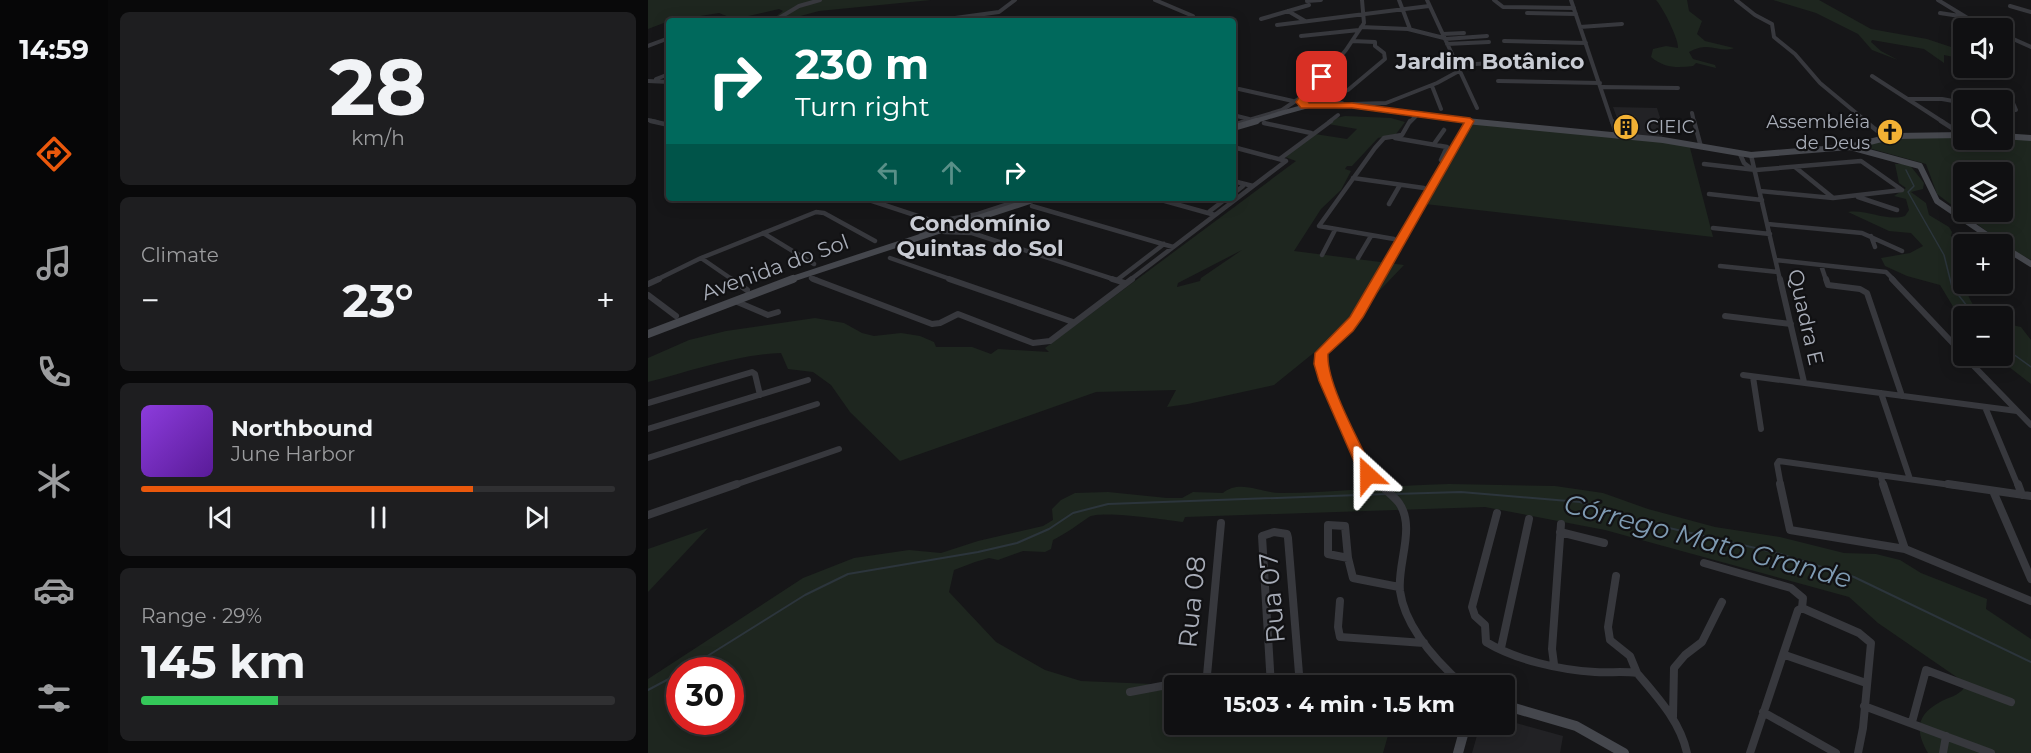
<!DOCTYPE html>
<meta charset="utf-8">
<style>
:root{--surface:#101012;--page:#1e1e20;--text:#f1f3f6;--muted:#9c9d9f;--line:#303032;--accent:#ea580c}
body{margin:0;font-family:Montserrat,sans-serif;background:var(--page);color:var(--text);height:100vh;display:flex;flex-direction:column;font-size:22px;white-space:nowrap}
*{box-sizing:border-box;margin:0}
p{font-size:20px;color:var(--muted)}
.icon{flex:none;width:33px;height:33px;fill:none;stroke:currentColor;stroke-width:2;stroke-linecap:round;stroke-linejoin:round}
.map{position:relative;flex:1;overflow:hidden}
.side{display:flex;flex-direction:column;gap:12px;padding:12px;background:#09090a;width:540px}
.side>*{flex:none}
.guide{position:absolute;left:18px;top:18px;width:570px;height:183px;border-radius:6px;box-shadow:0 3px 15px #0003,0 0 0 2px var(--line);background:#00695c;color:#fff;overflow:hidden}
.buttons{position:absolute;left:1305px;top:18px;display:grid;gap:12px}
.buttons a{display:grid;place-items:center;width:60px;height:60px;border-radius:6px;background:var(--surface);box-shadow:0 3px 15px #0003,0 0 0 2px var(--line);font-size:30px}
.speed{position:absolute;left:18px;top:657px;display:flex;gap:12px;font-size:30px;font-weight:700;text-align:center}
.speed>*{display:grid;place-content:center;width:78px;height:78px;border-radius:50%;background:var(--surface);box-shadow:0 3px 15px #0003,0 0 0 2px var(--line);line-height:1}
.speed .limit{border:9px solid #d22;background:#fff;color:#111}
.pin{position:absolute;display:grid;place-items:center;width:51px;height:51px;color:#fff;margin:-26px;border-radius:12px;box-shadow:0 3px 9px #0006}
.me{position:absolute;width:66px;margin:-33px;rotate:336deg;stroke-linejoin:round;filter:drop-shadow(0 0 4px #0008)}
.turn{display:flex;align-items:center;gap:21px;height:126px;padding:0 30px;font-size:27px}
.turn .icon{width:78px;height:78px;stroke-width:2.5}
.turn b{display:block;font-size:42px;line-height:51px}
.lanes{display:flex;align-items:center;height:57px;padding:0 30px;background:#0003;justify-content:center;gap:30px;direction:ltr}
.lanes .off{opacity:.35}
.big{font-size:45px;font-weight:700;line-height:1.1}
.side .card{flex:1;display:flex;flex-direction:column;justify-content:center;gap:9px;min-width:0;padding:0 21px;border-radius:9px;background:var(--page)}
.side .dial{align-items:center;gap:0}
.dial b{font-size:78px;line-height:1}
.song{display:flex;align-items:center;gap:18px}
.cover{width:72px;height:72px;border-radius:9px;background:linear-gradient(135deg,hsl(270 70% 55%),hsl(270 70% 35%))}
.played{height:6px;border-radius:3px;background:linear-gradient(90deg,var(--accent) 70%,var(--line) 70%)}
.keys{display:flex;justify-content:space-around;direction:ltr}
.heat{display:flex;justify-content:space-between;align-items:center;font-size:33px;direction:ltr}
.charge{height:9px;border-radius:4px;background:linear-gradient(90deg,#34c759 29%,var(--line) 0)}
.trip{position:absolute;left:516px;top:675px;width:351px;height:60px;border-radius:6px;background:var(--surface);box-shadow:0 3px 15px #0003,0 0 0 2px var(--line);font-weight:700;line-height:60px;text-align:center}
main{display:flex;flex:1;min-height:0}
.tabs{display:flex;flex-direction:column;width:108px;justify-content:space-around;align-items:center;background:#060607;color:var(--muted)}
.tabs .icon{width:42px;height:42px}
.tabs .current{color:var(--accent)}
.tabs b{font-size:27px;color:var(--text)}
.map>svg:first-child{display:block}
</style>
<main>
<nav class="tabs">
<b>14:59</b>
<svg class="icon current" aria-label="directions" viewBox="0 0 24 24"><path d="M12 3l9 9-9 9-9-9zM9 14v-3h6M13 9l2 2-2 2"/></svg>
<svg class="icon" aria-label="music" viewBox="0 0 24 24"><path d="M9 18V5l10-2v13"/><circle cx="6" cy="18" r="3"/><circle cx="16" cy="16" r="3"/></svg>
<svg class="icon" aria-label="phone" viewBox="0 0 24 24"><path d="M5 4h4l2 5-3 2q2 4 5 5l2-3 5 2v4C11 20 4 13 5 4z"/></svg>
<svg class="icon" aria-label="climate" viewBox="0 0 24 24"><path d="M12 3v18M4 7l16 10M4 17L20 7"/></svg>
<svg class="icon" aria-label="car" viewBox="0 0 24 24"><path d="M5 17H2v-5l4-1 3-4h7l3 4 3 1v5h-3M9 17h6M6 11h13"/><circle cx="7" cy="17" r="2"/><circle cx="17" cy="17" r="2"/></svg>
<svg class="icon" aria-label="filters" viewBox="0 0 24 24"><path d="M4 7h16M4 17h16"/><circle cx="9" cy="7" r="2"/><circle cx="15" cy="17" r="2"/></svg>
</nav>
<section class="side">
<div class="card dial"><b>28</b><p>km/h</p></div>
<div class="card"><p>Climate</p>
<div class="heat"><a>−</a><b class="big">23°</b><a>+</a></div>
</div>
<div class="card">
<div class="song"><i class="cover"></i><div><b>Northbound</b><p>June Harbor</p></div></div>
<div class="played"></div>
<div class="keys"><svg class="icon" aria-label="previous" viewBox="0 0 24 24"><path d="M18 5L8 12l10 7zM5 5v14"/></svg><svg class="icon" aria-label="pause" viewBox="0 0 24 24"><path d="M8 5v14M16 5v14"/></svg><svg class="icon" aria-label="next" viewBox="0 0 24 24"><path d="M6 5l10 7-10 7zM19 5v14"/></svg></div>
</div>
<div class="card"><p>Range · 29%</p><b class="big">145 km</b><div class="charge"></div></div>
</section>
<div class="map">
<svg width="1383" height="753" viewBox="0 0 1383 753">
<rect width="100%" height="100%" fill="#161618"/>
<path fill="#222225" d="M965 107 1009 108 1017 133 1013 138 975 135Z
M857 720 915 736 912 753H824L832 725 856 724Z"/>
<path fill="#1e261f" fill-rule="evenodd" d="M0 0H283L171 11 134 21 126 18 135 11 131 9 96 17H81L71 13 21 21 0 29Z
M1008 0H1039L1041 11 1054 21 1049 34 1057 41 1086 48C1070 54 1063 40 1041 52L1045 59 1067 65 1068 68 1048 63 1045 66C1029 68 1016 68 1003 57L1005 49 1018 46 1030 48C1031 39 1014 6 1008 0Z
M1125 0H1171L1223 29 1279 39 1315 51V59L1296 55V63L1276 49 1224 40 1223 42 1233 51 1250 60 1224 50 1210 34 1168 13Z
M697 116 743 118 757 122 748 134 730 138 704 166H699L697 169 703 171 693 190 673 209 646 251 756 265 694 330 626 385 540 404 519 407 528 390 448 392 252 461 202 412 183 385 165 372 140 369 133 353C87 355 44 371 0 382V358L41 340 78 331 167 318 196 323 214 333 226 336 253 333 272 336 286 342 288 347H324L343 354 350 349 401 352 397 348 648 161 637 157 667 134 699 139 709 129 680 124 688 118ZM594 250 553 278 552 281 529 287 530 283Z
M825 121 1041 144 1065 237 777 204Z
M1315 137 1316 140 1383 139V260L1361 248 1289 194 1278 164 1213 146 1243 138ZM1316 172H1354V212H1316Z
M1247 164H1261L1276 183 1275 189 1263 192 1278 203 1281 215 1301 227 1304 232 1303 236 1315 251V281L1313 282C1321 294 1323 307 1335 316H1316L1315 323 1292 285 1259 276 1237 266 1233 258 1262 253 1275 246 1263 233 1241 231 1200 212C1220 209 1238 222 1257 216L1261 210 1258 199 1246 196 1258 188 1251 183Z
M1355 323 1373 327 1383 340V384L1347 356H1354Z
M801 484 907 486 955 493 1000 509 1067 527 1132 537 1196 553 1228 554 1252 560 1273 573 1339 599 1338 609 1383 639V753H1280C1267 731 1268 715 1292 702 1301 697 1310 696 1316 688L1310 678 1230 623 1201 597 957 530 837 507 537 517 535 522C518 520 453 510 441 517 429 525 419 533 405 540L403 549 397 552 375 551 350 560 341 558 327 562 306 570 301 592 348 642 397 670 433 681 504 684 526 688V724L704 725 741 732 735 753H0V679L155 578 206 558 261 550 293 553 330 541 395 526 405 520 404 509 413 500 427 493 460 492 519 498H534L545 492 575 493C592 479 613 493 632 493 689 493 744 485 801 484ZM32 670H82V722H32Z
M60 528 0 592V549Z"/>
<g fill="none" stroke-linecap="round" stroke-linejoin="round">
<path stroke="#2c353c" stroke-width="1.5" d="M1258 170 1266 186 1260 192 1296 255 1304 287 1327 316
M1354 346 1383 367"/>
<path stroke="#2c353c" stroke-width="2" d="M746 494 813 492 932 502 978 518 1129 553 1206 577 1383 662
M37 670 157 595 200 574 330 552 369 543 401 529 425 513 460 504 738 494
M0 690 32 673"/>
<path stroke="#37383d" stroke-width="4" d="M507 0 545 16
M751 0 762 29
M779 0 829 108
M846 0 855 7 926 8
M923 0 964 122
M1088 0 1107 15 1124 24 1126 37 1147 54 1172 83 1219 122
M1290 0 1336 28
M659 1 673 0
M1362 6 1383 12
M640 11 657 21
M879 13 928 14
M1292 13 1318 17
M613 19 661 5
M126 21 151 6 172 0
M285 21 351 12 367 0
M629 25 781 6
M713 27 760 29 796 38
M932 27 974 24
M795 34 816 33
M1354 34 1383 47
M653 36 711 30
M797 39 839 36
M856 41 938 43
M799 44 841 42
M0 46 21 38
M808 65 846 63
M1224 76 1295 122
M8 79 21 74
M0 81 21 82
M850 81 952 83
M784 86 793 109
M954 87 1030 88
M591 89 645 101 694 103
M676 99 700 90 737 59 736 53 727 46V42L704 41
M1260 99H1294L1316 103
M653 102 698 50 716 23 714 0
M704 104 738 103 789 83 811 71
M1354 111 1368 110 1362 96
M1044 113 1046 122
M585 115 601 119
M0 120 9 122
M594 122 634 110 658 94
M681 122 690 115
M762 122 770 114"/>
<path stroke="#37383d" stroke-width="4.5" d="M3 121 21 125
M964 121 969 136
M1046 121 1053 147
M1217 121 1237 137
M1293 121 1315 135
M616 123 663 133
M585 125 599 121
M747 138 799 147 793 160
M786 144 796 130
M1092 154 1096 163 1105 170
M1103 155 1132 280
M633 158 683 121
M1056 164 1108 170 1213 161 1254 190 1185 198 1112 191
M1147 167 1184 197
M705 178 776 188
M585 181 605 186
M585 194 595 186
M1061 194 1114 200
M1210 197 1249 210
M215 198 294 224
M506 198 567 215
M741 204 752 185
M384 206 525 247
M562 211 579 198
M1120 224 1214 233 1254 251
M308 225 324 233 468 280
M1065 228 1122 234
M296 232 323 233
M115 233 166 264
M273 235 302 219 330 214 379 198
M1223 236 1227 247
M746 239 671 226 727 148 736 138 754 135 762 121
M674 255 687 230
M53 258 85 280
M242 258 305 280
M710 258 723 236
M1128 260 1238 272 1246 280
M1173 265 1178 280
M1072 266 1130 272
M163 278 169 280
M8 280 53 258 168 212 176 213 227 241
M469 280 516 244
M482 280 638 161 585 147
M729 280 822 121"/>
<path stroke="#37383d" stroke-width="6" d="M83 279 99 290
M165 279 284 324 292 323 310 314 385 343 402 341 484 279
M301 279 425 322
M464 279 477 283
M730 279 704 322 675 350 673 359 681 390 716 469 732 486
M1132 279 1156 382
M1178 279 1180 285 1212 289 1219 293 1254 396
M1244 279 1316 355
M0 284 11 279
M0 295 28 316
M87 301 120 315 130 312
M1077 316 1143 324
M1316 356 1383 425
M1095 375 1369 411
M1105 377 1113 429
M1233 393 1262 479
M0 403 104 372 107 374 112 395
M1337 407 1370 486
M0 429 160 380
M0 458 169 404
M1232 475 1236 486
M84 486 191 449
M1133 486 1129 464 1131 461 1310 486"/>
<path stroke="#37383d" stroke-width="8" d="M731 484C737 490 746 496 751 503 768 527 749 564 752 591 757 628 789 662 816 686
M1132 484 1142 530 1257 549 1383 601
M1235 484 1257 549
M1300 484 1383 496
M1370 484 1374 495
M1345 491 1383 579
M849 513 824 607 827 616 837 625 838 642C868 660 912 670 947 672 961 673 975 671 989 673 1010 698 1032 721 1039 753
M0 515 89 484
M680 525 697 526 700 558 680 554Z
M912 532 956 543
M700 558 705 578 751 587
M1056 563 1143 588 1155 598 1154 608 1150 610 1102 753
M968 576 960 627 962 640 982 656 989 673
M692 601 690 627 692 637 776 643
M1154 608 1211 633 1223 643 1215 728 1210 753
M853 648 881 519
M1137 655 1218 683
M906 664 904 649 913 524
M558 686 573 523
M623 686 614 536 626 532 639 534 640 538 652 686
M482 692 519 685 534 686
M1216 706 1343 753
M1115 712 1188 753
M1025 717 1026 668 1037 655 1054 642 1074 602
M1264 722 1278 670 1363 702
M1295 753 1298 736"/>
<path stroke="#45474d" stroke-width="4.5" d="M630 114 663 105 690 104 829 122
M604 122 634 113"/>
<path stroke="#45474d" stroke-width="6" d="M818 121 1015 140 1103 155 1201 147
M585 128 609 121
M1354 136 1383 138
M1205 146 1202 147 1272 166 1289 201 1352 244
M1205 146 1246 136 1316 135
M1354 246 1383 264
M141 280 391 198"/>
<path stroke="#45474d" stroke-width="8" d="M0 334 145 279"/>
<path stroke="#45474d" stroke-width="10" d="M856 705 928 726 976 753
M810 753 818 724"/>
</g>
<path fill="#ea580c" stroke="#983908" stroke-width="1.5" d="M671 75 678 77 659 100 661 103H704L822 118 826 121 715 317 705 331 680 354C678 384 714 446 727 475L725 479H714L712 475 671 381 666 364 667 353 702 317 816 123 704 108H653L648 102 650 99Z"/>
<defs>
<g id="building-disc" transform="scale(1.35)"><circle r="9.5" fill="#f2b134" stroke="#111113"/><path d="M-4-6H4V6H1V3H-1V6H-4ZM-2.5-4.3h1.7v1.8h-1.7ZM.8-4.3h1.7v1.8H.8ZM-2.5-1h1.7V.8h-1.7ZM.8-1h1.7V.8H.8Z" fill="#111"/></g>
<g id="church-disc" transform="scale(1.35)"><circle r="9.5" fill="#f2b134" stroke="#111113"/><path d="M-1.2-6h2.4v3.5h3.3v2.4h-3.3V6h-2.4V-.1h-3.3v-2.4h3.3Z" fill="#111"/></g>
</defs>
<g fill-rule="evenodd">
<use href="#building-disc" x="978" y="127"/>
<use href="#church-disc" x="1242" y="132"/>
</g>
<g text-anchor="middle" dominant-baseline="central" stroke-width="4.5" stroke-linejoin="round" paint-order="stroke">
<g font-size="18" fill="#a8adb8" stroke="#111113" text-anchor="end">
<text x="1222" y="122">Assembléia<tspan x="1222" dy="21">de Deus</tspan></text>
<text x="998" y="127" text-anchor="start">CIEIC</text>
</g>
<g font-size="21" fill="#a8adb8" stroke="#111113">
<text transform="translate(127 267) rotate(-20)">Avenida do Sol</text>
<text transform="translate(1158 317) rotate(77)">Quadra E</text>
</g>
<g font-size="22" font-weight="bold" fill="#c9ccd4" stroke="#111113">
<text x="842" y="61">Jardim Botânico</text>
</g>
<g font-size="22" font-weight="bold" fill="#c9ccd4" stroke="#111113">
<text x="332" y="223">Condomínio<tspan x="332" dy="25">Quintas do Sol</tspan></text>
</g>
<g font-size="26" fill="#a8adb8" stroke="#111113">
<text transform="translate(624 598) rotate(-95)">Rua 07</text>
<text transform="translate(544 602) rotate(-84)">Rua 08</text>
</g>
<g font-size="27" font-style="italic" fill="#7f9bb3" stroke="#111113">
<text transform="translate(1060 541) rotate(15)">Córrego Mato Grande</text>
</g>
</g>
</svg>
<div class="buttons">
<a><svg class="icon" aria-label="sound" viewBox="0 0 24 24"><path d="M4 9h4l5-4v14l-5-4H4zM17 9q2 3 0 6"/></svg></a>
<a><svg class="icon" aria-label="search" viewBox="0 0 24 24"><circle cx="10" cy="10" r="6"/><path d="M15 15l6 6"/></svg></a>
<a><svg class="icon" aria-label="layers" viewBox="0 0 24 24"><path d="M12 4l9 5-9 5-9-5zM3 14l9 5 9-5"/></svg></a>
<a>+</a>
<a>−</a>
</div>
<div class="speed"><div class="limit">30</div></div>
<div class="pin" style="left:674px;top:77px;background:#d93025"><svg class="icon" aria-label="arrive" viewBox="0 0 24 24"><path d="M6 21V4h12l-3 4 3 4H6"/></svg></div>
<svg class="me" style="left:720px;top:475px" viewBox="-20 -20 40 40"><path d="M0-17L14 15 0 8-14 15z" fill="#ea580c" stroke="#fff" stroke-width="4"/></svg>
<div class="trip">15:03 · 4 min · 1.5 km</div>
<div class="guide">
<div class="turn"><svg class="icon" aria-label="right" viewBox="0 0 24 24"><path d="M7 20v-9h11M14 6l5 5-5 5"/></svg><div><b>230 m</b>Turn right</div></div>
<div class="lanes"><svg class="icon off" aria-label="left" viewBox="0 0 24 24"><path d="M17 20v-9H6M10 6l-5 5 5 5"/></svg><svg class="icon off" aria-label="ahead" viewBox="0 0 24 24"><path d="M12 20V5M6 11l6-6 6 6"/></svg><svg class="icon" aria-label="right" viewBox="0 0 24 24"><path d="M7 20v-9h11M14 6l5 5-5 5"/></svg></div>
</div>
</div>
</main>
